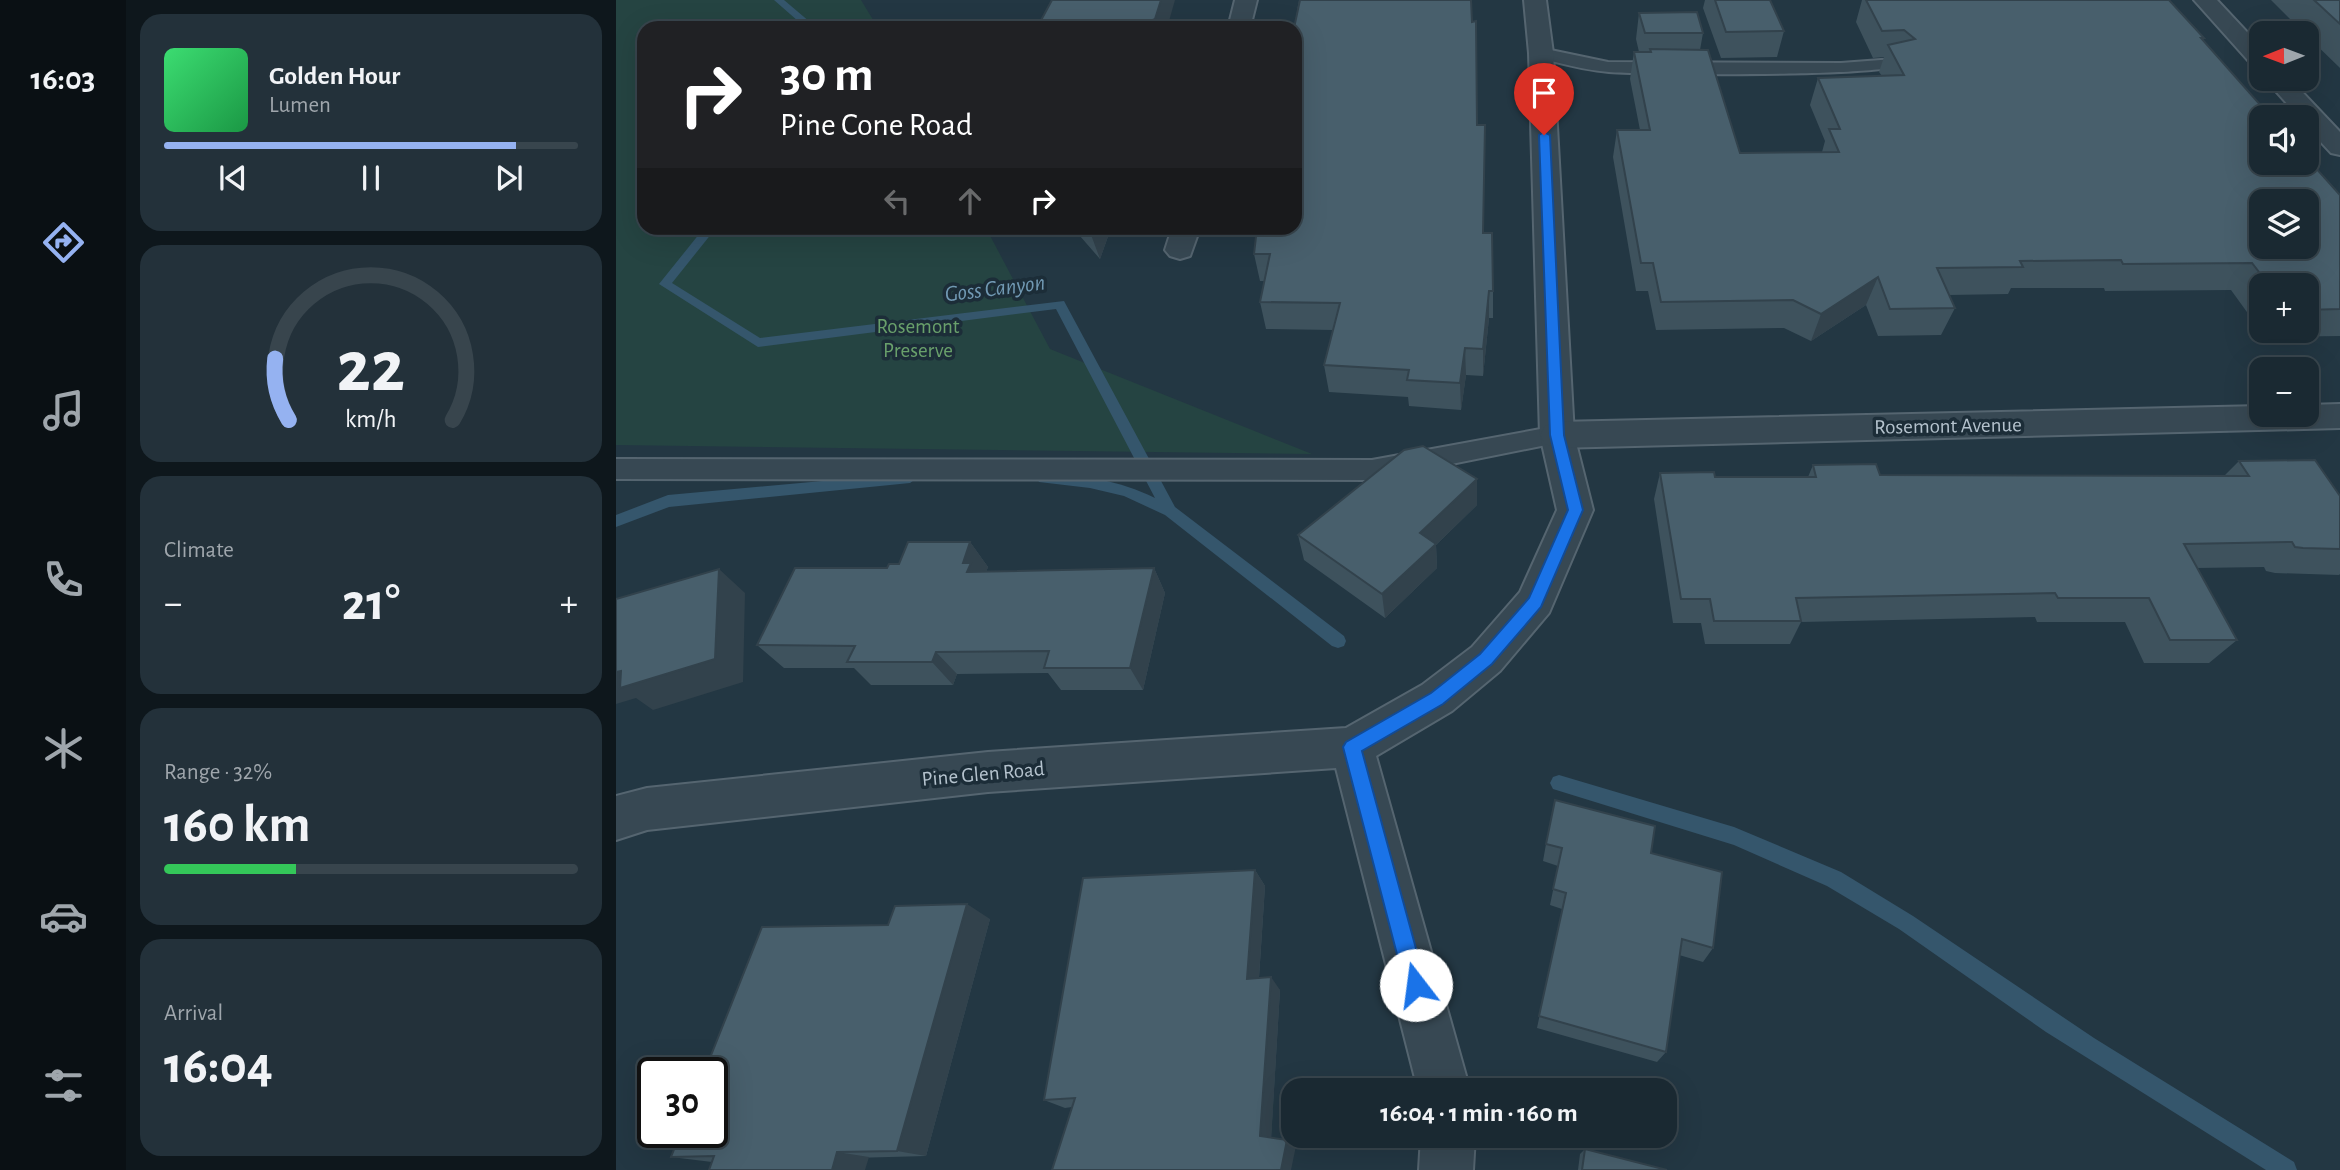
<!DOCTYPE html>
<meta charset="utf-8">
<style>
:root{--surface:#1a2932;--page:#23313a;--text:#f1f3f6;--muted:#9fa6ac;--line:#38454d;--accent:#95b2f1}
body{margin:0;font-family:"Alegreya Sans",sans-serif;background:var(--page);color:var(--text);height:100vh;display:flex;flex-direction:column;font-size:26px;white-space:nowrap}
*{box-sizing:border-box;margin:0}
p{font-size:23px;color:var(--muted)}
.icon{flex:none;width:38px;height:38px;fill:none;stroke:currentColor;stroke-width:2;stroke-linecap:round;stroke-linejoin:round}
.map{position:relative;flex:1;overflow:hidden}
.sheet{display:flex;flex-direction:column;gap:14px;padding:14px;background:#0e171c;width:490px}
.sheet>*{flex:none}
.hud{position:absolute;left:21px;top:21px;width:665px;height:214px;border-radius:21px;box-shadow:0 7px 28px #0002,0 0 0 2px var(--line);background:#202124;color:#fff;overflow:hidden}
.needle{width:46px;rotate:269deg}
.buttons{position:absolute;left:1633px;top:21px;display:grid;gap:14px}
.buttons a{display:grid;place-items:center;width:70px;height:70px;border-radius:14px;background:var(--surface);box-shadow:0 7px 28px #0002,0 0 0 2px var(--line);font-size:35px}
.speed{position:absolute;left:21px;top:1057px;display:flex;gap:14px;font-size:35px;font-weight:700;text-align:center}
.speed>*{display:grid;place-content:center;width:91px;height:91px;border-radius:50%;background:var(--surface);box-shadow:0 7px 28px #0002,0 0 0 2px var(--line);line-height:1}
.speed .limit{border:4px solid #111;border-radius:10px;background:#fff;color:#111}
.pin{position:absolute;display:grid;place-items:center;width:60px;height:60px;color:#fff;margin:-72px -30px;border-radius:50% 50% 50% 0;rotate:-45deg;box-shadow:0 0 7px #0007}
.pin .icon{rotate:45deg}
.me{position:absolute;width:77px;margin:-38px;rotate:345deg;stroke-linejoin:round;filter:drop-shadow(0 0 5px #0008)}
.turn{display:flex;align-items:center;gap:24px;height:147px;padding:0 28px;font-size:32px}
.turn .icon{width:91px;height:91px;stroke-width:2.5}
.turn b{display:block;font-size:49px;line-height:60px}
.lanes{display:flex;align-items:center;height:66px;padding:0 28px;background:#0003;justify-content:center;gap:35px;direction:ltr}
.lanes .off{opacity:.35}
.big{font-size:52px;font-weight:700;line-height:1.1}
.sheet .card{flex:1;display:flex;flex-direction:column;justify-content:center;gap:10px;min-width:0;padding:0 24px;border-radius:21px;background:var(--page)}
.sheet .dial{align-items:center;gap:0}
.dial svg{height:182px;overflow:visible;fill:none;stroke:var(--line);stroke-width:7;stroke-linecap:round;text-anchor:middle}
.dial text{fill:var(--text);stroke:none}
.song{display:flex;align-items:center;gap:21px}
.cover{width:84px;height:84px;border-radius:10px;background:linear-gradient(135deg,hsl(140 70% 55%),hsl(140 70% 35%))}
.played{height:7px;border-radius:4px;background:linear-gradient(90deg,var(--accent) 85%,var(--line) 85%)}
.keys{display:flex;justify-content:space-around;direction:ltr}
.heat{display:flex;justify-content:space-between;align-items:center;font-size:38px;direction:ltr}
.charge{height:10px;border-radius:5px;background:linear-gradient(90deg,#34c759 32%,var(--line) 0)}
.trip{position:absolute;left:665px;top:1078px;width:396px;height:70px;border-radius:21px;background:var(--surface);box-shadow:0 7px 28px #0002,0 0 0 2px var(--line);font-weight:700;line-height:70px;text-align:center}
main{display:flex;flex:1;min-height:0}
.dock{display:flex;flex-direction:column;width:126px;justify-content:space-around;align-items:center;background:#0a1014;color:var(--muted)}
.dock .icon{width:49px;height:49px}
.dock .current{color:var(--accent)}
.dock b{font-size:32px;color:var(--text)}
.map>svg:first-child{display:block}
</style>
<main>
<nav class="dock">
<b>16:03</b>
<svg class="icon current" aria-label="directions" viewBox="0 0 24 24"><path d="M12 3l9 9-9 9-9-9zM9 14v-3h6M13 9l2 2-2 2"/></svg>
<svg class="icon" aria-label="music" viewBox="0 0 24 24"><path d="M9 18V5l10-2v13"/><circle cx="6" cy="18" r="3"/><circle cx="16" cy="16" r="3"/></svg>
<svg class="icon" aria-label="phone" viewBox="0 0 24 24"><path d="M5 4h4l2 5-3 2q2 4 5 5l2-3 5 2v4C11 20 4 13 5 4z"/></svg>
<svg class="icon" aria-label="climate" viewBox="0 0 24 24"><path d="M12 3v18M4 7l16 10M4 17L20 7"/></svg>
<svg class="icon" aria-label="car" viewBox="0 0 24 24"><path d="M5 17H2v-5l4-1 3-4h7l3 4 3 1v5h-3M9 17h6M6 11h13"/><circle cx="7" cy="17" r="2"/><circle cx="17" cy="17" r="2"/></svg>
<svg class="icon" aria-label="filters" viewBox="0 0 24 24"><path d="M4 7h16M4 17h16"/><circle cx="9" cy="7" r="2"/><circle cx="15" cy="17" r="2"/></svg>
</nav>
<section class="sheet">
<div class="card">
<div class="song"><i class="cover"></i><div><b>Golden Hour</b><p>Lumen</p></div></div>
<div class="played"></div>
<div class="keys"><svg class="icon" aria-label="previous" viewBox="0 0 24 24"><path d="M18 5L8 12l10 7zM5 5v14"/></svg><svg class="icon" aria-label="pause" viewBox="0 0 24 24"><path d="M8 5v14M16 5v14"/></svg><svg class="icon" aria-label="next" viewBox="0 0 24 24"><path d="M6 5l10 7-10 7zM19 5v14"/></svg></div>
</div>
<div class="card dial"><svg viewBox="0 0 100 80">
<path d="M14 69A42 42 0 1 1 86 69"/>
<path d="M14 69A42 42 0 0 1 8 42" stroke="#95b2f1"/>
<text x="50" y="56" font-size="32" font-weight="700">22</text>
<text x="50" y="72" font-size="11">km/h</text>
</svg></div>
<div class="card"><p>Climate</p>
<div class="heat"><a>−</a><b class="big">21°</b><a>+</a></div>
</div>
<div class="card"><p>Range · 32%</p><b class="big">160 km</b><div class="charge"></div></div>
<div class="card"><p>Arrival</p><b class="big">16:04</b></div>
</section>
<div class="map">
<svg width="1724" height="1170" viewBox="0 0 1724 1170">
<rect width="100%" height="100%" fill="#233743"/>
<path fill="#254442" d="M0 0H245L262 28H28V228H370L434 349 696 454 0 445Z"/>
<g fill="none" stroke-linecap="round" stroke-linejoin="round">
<path fill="#35566c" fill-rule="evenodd" d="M158 0H168L201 28H190Z
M88 228H100L56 283 144 338 448 301 559 507 728 636 730 641 728 646 722 648 716 646 549 515 508 496 474 488 423 482 421 478 423 474 428 473C468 476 503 480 539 498L440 309 142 347 43 284Z
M294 473 301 478 294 483 53 507 0 527V515L52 495Z
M943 775 1118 827 1225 872 1297 916 1478 1038 1678 1162 1681 1170H1650L1430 1032 1283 929 1211 886 1118 845 937 789 934 783 937 777Z"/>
<g stroke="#556570" stroke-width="4">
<path id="service" d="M925 48 992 62 1225 63 1278 59 1287 64C1275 77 1026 75 993 72 968 70 943 63 919 57L916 53 919 49Z
M941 426 950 429 953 435 950 441 756 480 0 479V459L756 460Z"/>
</g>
<g stroke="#556570" stroke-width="4">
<path id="minor" d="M619 0H641L634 28H612Z
M908 0H930L937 53 958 435 977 510 933 613 884 671 836 711 760 756 854 1090H802L720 768 372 792 31 830 0 840V796L31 788 372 752 730 728 806 685 856 647 904 592 941 510 924 435 913 53Z
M1578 0H1601L1645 47V68L1637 66Z
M1649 79H1674L1724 132V155L1715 153 1690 126V117H1683Z
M556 228H584L574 256 564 259 554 256 549 250Z
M805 1136H859L857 1170H803Z"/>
</g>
<g stroke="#556570" stroke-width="4">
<path id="tertiary" d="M1724 404V428L941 448 929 444 924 435 929 426 941 422 1645 406V415H1690V405Z"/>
</g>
<use href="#service" fill="#374853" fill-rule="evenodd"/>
<use href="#minor" fill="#374853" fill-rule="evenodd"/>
<use href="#tertiary" fill="#374853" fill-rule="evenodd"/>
</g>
<path fill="#3e525d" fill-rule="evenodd" d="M683 0H855L867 233 877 291V318H873L867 376 850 375 845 410 793 406 792 397 713 392 708 365 717 330 650 329 644 302 648 281H644L638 254Z
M1089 0H1154L1168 31 1161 57 1105 58 1087 8Z
M1246 0H1553L1588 38 1587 40 1724 195V336L1649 337 1615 290 1489 291 1488 288H1395L1392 294 1333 295 1339 308 1325 335 1262 336 1250 305 1195 341 1168 328 1040 330 1032 291H1020L997 157 1001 130H1024L1014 79 1018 52H1023L1020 39 1023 13 1087 33 1084 50 1124 153 1206 152 1209 141 1194 105 1202 78 1266 76 1263 72 1268 57 1257 58 1240 22ZM1645 285H1690V331H1645Z
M1655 0H1724V68L1690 35V33H1688Z
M457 228H495L484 259Z
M1623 461 1724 496V574L1723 575 1659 573 1650 571 1648 567 1581 568 1621 640 1593 663H1528L1509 622H1421L1419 617 1185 622 1174 644H1089L1085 623H1057L1038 499 1044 473 1099 477H1192L1197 465 1264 475H1609Z
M861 505 820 545 821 568 769 618 688 560 682 535Z
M354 542 372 567 370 572 538 568 549 593 527 690H445L432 673 341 674 337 685H255L238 668H168L141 645 271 568Z
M930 844 1035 853 1097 948 1087 962 1063 955 1050 1052 1041 1062 921 1028 946 909 934 905 942 866 927 861Z
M639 870 649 886 643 978 664 990 655 1138 671 1140 680 1146 456 1107 449 1108 428 1100Z
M374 919 310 1156 96 1162 55 1157 272 925Z
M969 1149 1051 1170H962L964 1154Z"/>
<path fill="#32424c" d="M545 0H559L551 28H520Z
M475 228H495L484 259 474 232Z
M1262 277 1250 305 1195 341 1205 314Z
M873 291V318L867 376V349Z
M849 348 850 375 845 410 844 383Z
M861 479V505L820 545 821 568 769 618 766 594 804 533Z
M354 542 372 567 367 580 351 572 347 563Z
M538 568 549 593 527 690 514 668Z
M103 569 129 593 127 682 37 710 20 698 0 704V672L5 671Z
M320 652 341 674 337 685 316 662Z
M639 870 649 886 642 992 631 979Z
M351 904 374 919 310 1156 281 1151Z
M655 977 664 990 655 1142 644 1136Z
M671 1140 680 1146 675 1170H665Z
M221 1152 253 1157 249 1170H216Z"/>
<path fill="#485f6c" stroke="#32424c" stroke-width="2" fill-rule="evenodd" d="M436 0H545L539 19 520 28H415L423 24Z
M684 0H855L856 22 860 21 861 125H869L867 233H876L877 291H873L867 349 849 348 844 383 791 380 793 370 708 365 724 303 644 302 654 254H638L641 228H679L678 28Z
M1099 0H1154L1168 31 1110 32Z
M1250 0H1553L1588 38H1585L1655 117H1645V163H1690V157L1724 195V309L1690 310V285H1653L1636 263 1507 264 1505 260 1404 261 1407 267 1321 268 1339 308 1274 309 1262 277 1205 314 1177 300 1045 302 1037 263H1025L1001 130H1034L1018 52H1035L1034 49 1092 50 1124 153 1223 152 1213 129H1224L1202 78 1288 75 1272 45 1299 39 1288 30 1266 31ZM1645 201H1690V247H1645Z
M1698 0H1724V24Z
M1081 12 1087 33H1029L1023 13Z
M807 446 861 479 804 533 820 544 766 594 682 535 788 450Z
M1699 460 1724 496V549L1687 548 1679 547 1676 542 1568 544 1621 640H1554L1533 598H1442L1439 593 1180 598 1185 621H1098L1094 599H1065L1044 473 1098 472 1099 477H1200L1197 465 1260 464 1264 475 1633 476 1623 461Z
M292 542H354L347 563H355L351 572 538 568 514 668H428L433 651 320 652 316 662H231L239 646 141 645 179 568H271L273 564H283Z
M103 569 99 659 4 688 5 671 0 672V599Z
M939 800 1039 826 1035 853 1106 872 1097 948 1066 939 1050 1052 923 1016 950 893 937 889 946 848 930 844Z
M639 870 631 979 655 977 644 1136 671 1140 665 1170H436L459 1098 428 1100 467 878Z
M351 904 281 1151 221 1152 216 1170H93L98 1156 55 1157 65 1132H96V1073H88L146 927 272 925 279 906Z
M969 1149 1051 1170H966Z"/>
<path fill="#1a73e8" stroke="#114b97" stroke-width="2" d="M928 132 934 135 948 435 967 510 925 607 876 664 827 704 746 751 810 985 807 992 800 995 792 992 789 985 727 747 730 742 815 693 864 654 913 598 952 510 934 435 923 135Z"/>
<g text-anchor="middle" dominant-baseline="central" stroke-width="7" stroke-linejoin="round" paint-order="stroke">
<g font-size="21" fill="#69a06b" stroke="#1c2d38">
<text x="302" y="326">Rosemont<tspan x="302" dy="24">Preserve</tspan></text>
</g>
<g font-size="21" fill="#b4c2cd" stroke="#1c2d38">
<text transform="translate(1332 426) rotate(-1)">Rosemont Avenue</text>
<text transform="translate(367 774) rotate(-5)">Pine Glen Road</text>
</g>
<g font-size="23" font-style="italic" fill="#7199b3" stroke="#1c2d38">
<text transform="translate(379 289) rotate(-7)">Goss Canyon</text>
</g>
</g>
</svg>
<div class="buttons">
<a><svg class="needle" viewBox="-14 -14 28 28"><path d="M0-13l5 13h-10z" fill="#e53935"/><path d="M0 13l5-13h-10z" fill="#9fa6ac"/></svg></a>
<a><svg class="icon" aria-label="sound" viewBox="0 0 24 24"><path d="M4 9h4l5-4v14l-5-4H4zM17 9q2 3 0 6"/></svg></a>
<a><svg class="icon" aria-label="layers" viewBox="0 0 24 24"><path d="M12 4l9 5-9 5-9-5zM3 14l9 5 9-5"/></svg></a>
<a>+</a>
<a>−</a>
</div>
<div class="speed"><div class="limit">30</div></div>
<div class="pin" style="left:928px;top:135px;background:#d93025"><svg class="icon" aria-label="arrive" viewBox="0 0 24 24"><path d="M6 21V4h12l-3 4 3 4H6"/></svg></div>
<svg class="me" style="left:800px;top:985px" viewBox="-20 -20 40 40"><circle r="19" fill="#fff"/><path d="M0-13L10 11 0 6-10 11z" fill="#1a73e8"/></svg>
<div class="trip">16:04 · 1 min · 160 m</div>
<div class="hud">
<div class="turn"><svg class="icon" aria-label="right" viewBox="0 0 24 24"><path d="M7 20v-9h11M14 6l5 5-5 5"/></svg><div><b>30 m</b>Pine Cone Road</div></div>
<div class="lanes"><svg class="icon off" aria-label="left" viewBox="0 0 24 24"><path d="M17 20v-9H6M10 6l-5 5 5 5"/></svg><svg class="icon off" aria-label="ahead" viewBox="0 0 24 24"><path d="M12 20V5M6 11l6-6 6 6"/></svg><svg class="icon" aria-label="right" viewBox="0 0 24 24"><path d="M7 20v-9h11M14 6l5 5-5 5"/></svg></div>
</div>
</div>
</main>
